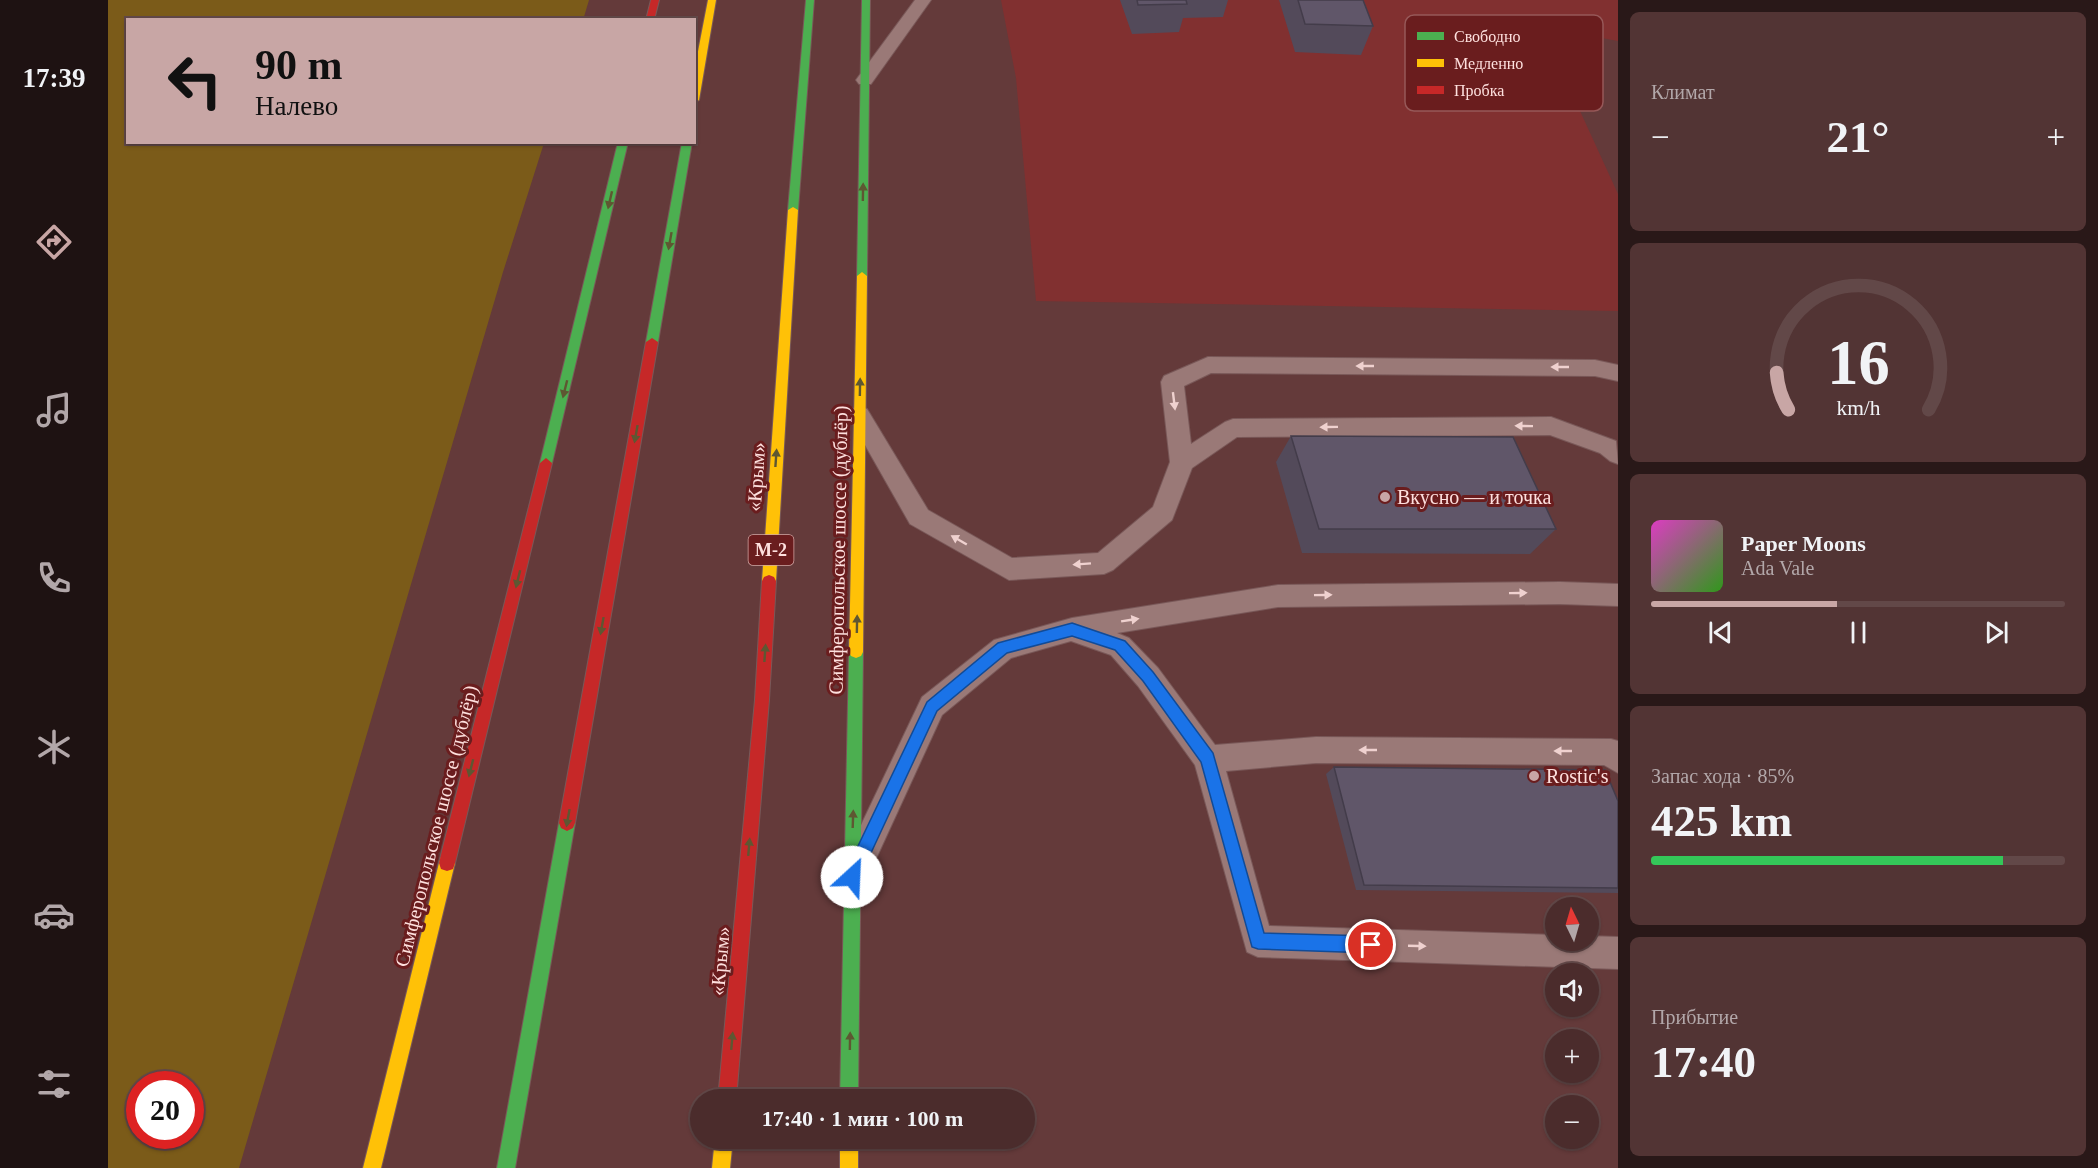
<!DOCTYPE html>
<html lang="ru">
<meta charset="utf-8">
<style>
:root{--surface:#4b2c2c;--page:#523434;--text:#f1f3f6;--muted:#b2a7a9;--line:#624848;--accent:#c8a6a5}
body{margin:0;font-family:Georgia,serif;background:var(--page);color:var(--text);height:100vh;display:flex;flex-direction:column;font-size:22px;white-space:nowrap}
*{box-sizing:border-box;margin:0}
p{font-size:20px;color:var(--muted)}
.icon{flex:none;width:33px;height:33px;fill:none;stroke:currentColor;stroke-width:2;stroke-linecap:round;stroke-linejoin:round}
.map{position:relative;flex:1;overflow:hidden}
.drawer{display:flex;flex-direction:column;gap:12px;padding:12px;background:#291818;width:480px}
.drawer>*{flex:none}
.banner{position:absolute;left:18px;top:18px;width:570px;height:126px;border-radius:0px;box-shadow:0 2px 4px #0004,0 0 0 2px var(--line);background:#c8a6a5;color:#111;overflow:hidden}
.needle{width:39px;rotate:355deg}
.buttons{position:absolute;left:1437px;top:897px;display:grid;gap:12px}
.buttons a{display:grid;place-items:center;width:54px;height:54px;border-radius:50%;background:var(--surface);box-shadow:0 2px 4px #0004,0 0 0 2px var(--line);font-size:30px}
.speed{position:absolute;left:18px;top:1071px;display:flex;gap:12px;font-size:30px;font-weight:700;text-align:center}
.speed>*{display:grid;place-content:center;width:78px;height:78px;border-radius:50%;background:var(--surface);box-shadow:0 2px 4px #0004,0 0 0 2px var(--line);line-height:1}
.speed .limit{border:9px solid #d22;background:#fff;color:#111}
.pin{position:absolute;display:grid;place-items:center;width:51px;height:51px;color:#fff;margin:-26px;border:3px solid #fff;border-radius:50%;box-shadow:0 2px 6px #0007}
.me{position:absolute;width:66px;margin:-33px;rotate:25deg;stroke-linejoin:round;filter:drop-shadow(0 0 4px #0008)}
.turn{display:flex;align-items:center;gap:21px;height:126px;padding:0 30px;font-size:27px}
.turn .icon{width:78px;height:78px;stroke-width:2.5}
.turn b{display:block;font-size:42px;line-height:51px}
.big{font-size:45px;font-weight:800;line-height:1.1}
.drawer .tile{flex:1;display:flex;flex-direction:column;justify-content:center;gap:9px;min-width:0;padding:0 21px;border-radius:9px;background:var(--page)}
.drawer .dial{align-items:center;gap:0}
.dial svg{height:156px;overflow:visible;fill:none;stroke:var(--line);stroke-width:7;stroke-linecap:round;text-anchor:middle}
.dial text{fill:var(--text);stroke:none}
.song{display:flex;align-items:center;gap:18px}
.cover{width:72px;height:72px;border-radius:9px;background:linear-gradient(135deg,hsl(310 70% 55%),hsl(110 70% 35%))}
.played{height:6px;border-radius:3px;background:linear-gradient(90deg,var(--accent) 45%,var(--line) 45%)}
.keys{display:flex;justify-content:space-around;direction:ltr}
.heat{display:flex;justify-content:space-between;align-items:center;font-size:33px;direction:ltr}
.charge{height:9px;border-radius:4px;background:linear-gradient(90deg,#34c759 85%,var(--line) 0)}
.trip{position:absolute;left:582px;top:1089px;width:345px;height:60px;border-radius:30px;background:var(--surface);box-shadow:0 2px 4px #0004,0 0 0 2px var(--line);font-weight:800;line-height:60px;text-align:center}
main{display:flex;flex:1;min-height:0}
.tab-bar{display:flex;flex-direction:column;width:108px;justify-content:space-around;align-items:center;background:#1e1212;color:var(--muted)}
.tab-bar .icon{width:42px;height:42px}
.tab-bar .on{color:var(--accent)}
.tab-bar b{font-size:27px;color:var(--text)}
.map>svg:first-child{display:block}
</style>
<main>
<nav class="tab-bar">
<b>17:39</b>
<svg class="icon on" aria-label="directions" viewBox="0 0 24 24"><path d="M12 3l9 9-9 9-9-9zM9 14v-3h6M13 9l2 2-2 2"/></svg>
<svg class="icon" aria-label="music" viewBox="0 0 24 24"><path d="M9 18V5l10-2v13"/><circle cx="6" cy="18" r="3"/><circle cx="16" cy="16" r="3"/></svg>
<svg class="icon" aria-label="phone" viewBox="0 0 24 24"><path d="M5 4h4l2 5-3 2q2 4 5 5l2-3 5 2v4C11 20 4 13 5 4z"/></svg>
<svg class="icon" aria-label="climate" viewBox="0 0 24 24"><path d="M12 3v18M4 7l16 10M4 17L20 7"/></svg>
<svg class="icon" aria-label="car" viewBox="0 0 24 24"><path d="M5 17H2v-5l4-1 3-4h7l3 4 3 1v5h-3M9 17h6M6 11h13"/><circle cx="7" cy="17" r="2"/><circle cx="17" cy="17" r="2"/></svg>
<svg class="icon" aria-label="filters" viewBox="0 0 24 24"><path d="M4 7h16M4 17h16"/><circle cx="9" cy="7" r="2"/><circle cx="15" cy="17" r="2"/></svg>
</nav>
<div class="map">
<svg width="1510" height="1168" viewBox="0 0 1510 1168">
<rect width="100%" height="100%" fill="#643a3a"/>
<path fill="#813030" d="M893 0H1510V41L1467 33 1475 57 1312 37 1328 93 1467 100 1510 194V311L928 301 908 78Z"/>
<path fill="#7b5b19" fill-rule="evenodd" d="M0 0H481L475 20H20V142L436 143 395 272 131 1168H0ZM32 1084H82V1136H32Z"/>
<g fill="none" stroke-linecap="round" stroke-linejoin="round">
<g stroke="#795858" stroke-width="2">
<path id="lane" d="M807 0H823L763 84H751L748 80Z
M1100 357 1487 360 1510 365V381L1487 376 1103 373 1076 386 1083 444 1117 422 1125 419 1443 417 1508 441 1510 464 1502 461 1492 453 1442 435 1129 437 1084 468 1064 520 1005 570 996 574 901 580 802 524 740 415 743 409 751 406 759 409 820 510 904 558 990 553 1045 507 1062 462 1053 382 1056 376Z
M1452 582 1510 584V606L1452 604 1170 607 1009 633 1021 638 1050 668 1107 745 1208 737 1503 739 1510 741V773L1496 765 1208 763 1118 771 1161 926 1448 935V940H1480V936L1510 937V969L1150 957 1139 952 1087 765 1030 686 1003 655 963 641 903 658 834 715 761 874 750 878 739 874 735 863 814 697 886 640 964 618 1170 585Z"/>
</g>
<g stroke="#795858" stroke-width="2">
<path id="fast" d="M698 0H706L690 210 685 213 680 210Z
M754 0H762L759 276 754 280 749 276Z
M510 142H520L444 463 438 468 432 463Z
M574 142H584L550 342 544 346 538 342Z
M748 646 753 648 755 652 750 1100H732L741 652 743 648Z
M459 815 465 818 467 823 407 1168H389L451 823 453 818Z"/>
</g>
<g stroke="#795858" stroke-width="2">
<path id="slow" d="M600 0H608L591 100 586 103V72Z
M685 207 690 210 668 581 666 585H656L654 581 680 210Z
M754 272 759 276 755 652 753 656 748 658 743 656 741 652 749 276Z
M339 855 345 857 347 863 273 1168H255L331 863 333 857Z
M607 1138H625L622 1168H604Z
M732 1138H750V1168H732Z"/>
</g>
<g stroke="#795858" stroke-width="2">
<path id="jam" d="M543 0H551L546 20H538Z
M544 338 550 342 467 823 465 828 459 831 453 828 451 823 538 342Z
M438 458 444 463 347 863 345 869 339 871 333 869 331 863 432 463Z
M661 575 666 577 668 581 661 700 628 1100H610L647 700 654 581 656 577Z"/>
</g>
<use href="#lane" fill="#9a7977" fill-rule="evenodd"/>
<use href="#fast" fill="#4caf50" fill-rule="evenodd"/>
<use href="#slow" fill="#ffc107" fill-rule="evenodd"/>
<use href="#jam" fill="#c62828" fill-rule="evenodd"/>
</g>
<path fill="#534a5a" d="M1012 0H1120L1115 17 1075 18 1071 32 1024 34Z
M1171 0H1255L1265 26 1253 55 1187 52Z
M1183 436 1448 529 1422 554 1194 553 1168 462Z
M1226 767 1510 801V893L1248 890 1218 774Z"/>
<path fill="#605669" stroke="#433c4a" stroke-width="1.5" d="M1029 0H1078L1079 4 1030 5Z
M1190 0H1255L1265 26 1197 24Z
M1183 436 1405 437 1448 529H1211Z
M1226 767 1497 770 1510 801V888L1256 885Z"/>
<defs><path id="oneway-solid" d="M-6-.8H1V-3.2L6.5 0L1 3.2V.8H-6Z" transform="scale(1.5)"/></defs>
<g fill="#5e5732">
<use href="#oneway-solid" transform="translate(755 192) rotate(-89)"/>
<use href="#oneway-solid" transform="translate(502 200) rotate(103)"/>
<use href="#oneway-solid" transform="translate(562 241) rotate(100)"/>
<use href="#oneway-solid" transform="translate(752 387) rotate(-89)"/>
<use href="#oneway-solid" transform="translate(457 389) rotate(104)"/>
<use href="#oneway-solid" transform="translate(528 434) rotate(100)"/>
<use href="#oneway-solid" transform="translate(668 458) rotate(-86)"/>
<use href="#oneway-solid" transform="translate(410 579) rotate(104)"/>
<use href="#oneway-solid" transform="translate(749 624) rotate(-89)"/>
<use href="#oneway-solid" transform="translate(494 626) rotate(100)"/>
<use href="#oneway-solid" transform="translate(657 653) rotate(-86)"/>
<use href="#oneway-solid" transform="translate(363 768) rotate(104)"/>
<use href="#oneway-solid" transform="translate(460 818) rotate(100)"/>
<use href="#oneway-solid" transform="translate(745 819) rotate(-88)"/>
<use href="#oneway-solid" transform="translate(641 847) rotate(-85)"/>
<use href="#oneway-solid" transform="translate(624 1041) rotate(-85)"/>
<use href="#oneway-solid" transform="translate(742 1041) rotate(-89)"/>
</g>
<g fill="#efd1cf">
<use href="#oneway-solid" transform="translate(1257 366) rotate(-180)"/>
<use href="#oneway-solid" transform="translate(1452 367) rotate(-180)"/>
<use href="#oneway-solid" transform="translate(1066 401) rotate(83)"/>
<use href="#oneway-solid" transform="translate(1416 426) rotate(-179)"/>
<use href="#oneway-solid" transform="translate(1221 427) rotate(179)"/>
<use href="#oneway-solid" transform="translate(851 540) rotate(-150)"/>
<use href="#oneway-solid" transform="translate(974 564) rotate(176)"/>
<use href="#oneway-solid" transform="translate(1410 593) rotate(-1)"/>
<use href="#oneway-solid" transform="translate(1215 595) rotate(-1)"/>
<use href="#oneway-solid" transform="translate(1022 620) rotate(-9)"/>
<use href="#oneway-solid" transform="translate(1260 750) rotate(-180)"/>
<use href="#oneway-solid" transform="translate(1455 751) rotate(-180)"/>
<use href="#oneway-solid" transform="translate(1309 946) rotate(2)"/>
</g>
<path fill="#1a73e8" stroke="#114b97" stroke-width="1.5" d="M964 623 1017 641 1045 672 1105 753 1156 933 1263 936 1269 939 1271 945 1269 951 1263 953 1150 949 1144 947 1093 762 1035 681 1007 650 964 636 899 653 829 711 749 883 744 885 738 883 736 877 738 871 819 702 890 643Z"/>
<g fill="#c8a6a5" stroke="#6a1d1e" stroke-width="2">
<circle cx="1277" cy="497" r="6"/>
<circle cx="1426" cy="776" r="6"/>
</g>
<g text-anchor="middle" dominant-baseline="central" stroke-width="6" stroke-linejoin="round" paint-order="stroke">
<rect fill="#6a1d1e" stroke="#d2a6a4" stroke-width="1.5" x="640.5" y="535" width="45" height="30" rx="4.5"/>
<g font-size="18" font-weight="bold" fill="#fee0de">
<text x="663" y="550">М-2</text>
</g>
<g font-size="20" fill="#fee0de" stroke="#6a1d1e">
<text transform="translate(648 477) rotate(-86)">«Крым»</text>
<text transform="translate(730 550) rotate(-89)">Симферопольское шоссе (дублёр)</text>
<text transform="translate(328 826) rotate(-76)">Симферопольское шоссе (дублёр)</text>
<text transform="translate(612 961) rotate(-85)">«Крым»</text>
</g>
<g font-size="20" fill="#fee0de" stroke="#6a1d1e" text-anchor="start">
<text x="1289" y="497">Вкусно — и точка</text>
<text x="1438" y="776">Rostic's</text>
</g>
</g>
<rect x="1297" y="15" width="198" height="96" rx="9" fill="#6a1d1e" stroke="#965858" stroke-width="1.5"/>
<rect x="1309" y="32" width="27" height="8" fill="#4caf50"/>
<rect x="1309" y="59" width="27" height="8" fill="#ffc107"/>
<rect x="1309" y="86" width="27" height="8" fill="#c62828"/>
<g font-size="16" fill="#fee0de">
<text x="1346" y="42">Свободно</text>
<text x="1346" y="69">Медленно</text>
<text x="1346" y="96">Пробка</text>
</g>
</svg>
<div class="buttons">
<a><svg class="needle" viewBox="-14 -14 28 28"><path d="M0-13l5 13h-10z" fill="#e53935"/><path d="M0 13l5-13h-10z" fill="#b2a7a9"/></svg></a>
<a><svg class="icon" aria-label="sound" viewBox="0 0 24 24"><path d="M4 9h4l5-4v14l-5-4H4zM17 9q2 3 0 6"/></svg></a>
<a>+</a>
<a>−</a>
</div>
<div class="speed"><div class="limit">20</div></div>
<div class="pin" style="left:1263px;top:945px;background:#d93025"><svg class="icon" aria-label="arrive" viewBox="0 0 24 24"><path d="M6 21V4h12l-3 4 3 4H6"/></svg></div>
<svg class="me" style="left:744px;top:877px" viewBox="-20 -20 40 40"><circle r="19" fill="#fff"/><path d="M0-13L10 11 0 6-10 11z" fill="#1a73e8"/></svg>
<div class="trip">17:40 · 1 мин · 100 m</div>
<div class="banner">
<div class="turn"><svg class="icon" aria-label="left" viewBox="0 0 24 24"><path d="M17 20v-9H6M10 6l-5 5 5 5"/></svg><div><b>90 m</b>Налево</div></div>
</div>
</div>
<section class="drawer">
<div class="tile"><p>Климат</p>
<div class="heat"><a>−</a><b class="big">21°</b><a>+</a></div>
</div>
<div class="tile dial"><svg viewBox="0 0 100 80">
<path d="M14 69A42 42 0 1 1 86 69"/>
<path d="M14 69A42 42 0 0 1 8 50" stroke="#c8a6a5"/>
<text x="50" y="56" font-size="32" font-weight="700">16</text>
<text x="50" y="72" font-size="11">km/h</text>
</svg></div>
<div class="tile">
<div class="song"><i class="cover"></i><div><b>Paper Moons</b><p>Ada Vale</p></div></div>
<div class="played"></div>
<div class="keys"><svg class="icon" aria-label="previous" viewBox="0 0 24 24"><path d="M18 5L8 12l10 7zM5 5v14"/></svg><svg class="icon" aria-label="pause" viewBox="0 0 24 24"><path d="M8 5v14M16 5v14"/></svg><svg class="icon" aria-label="next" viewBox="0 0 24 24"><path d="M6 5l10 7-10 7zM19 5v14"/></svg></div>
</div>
<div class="tile"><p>Запас хода · 85%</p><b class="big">425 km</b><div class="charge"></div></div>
<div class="tile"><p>Прибытие</p><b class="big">17:40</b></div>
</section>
</main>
